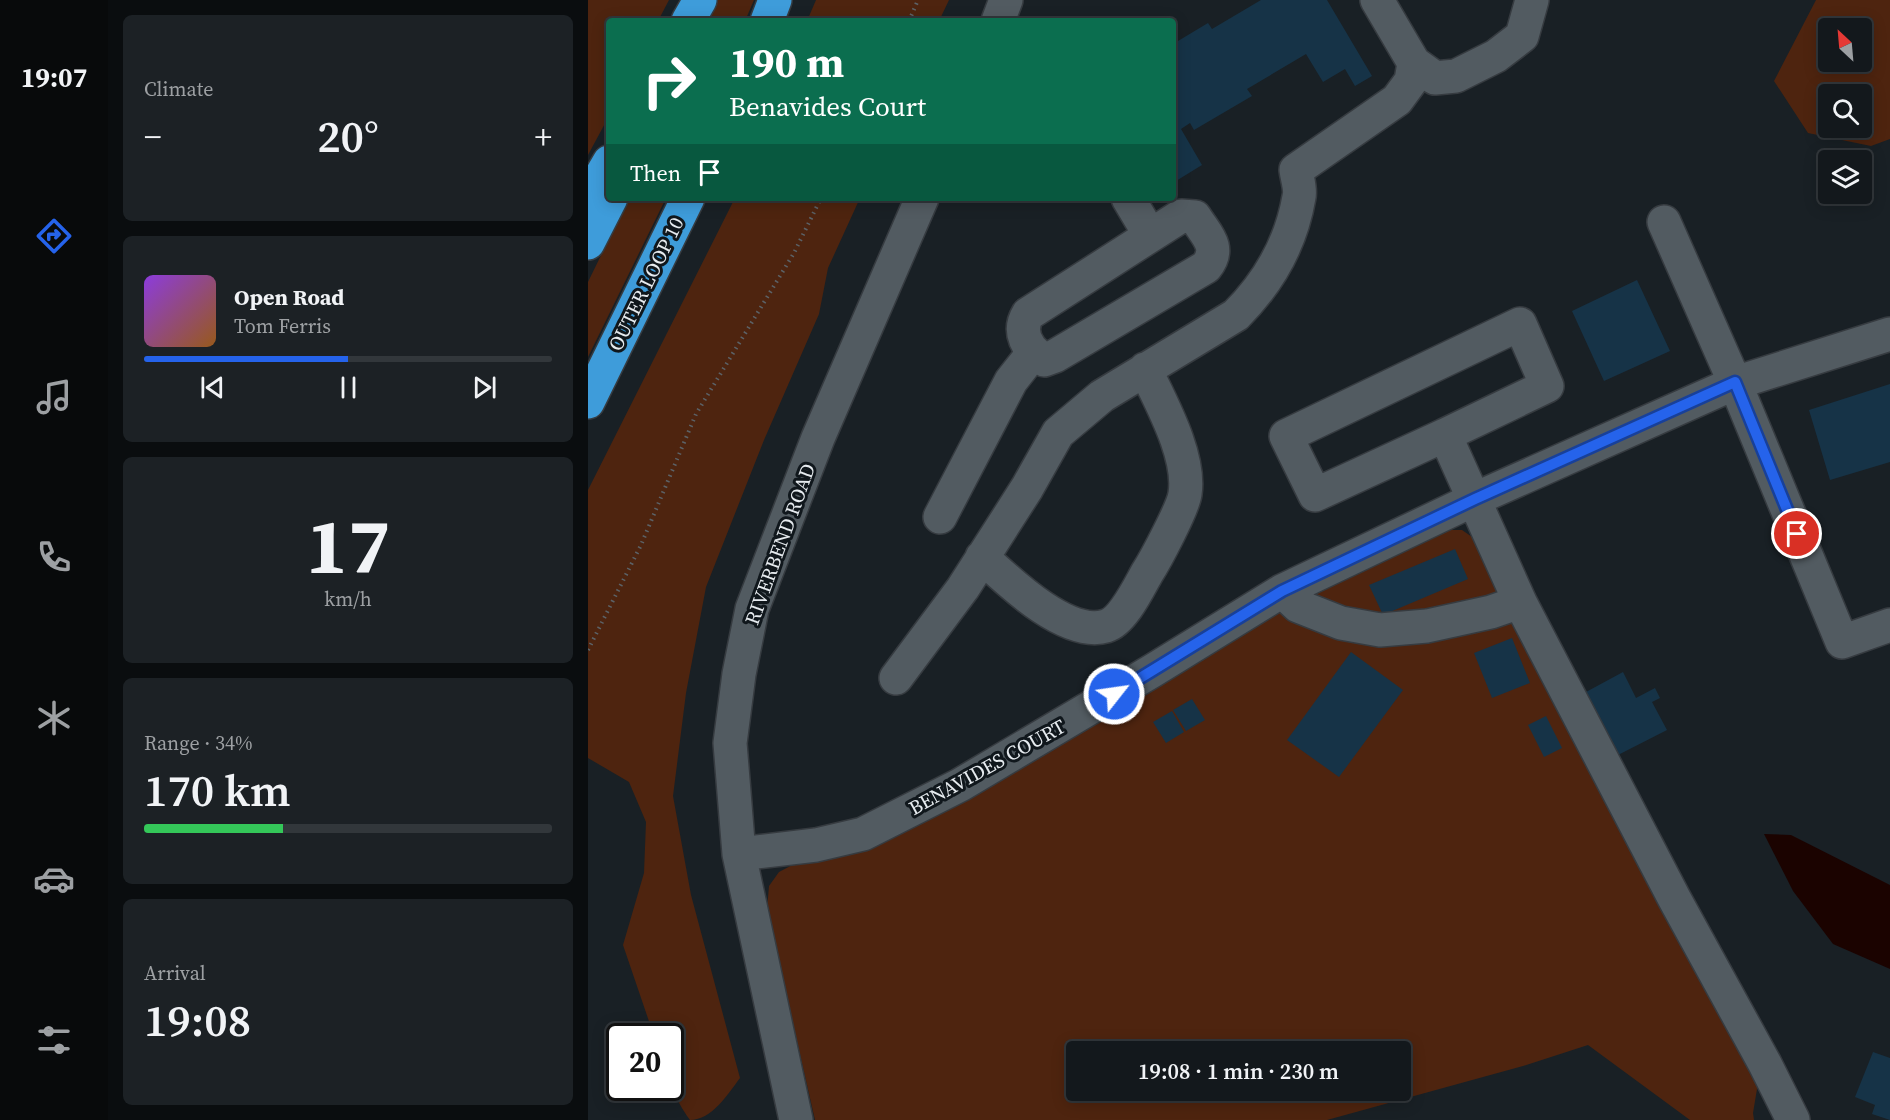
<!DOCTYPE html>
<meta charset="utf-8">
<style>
:root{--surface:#13181c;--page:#1c2125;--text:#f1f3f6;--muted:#9da0a3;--line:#32373b;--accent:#2563eb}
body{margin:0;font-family:"Source Serif 4",serif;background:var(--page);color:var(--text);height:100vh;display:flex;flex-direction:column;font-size:22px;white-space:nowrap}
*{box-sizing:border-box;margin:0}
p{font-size:20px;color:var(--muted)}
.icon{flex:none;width:33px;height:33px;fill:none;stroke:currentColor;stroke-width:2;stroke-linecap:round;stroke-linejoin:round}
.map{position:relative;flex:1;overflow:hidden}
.panel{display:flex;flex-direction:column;gap:15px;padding:15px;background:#0a0d0f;width:480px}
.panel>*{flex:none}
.top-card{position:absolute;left:18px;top:18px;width:570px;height:183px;border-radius:6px;box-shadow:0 3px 15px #0003,0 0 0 2px var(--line);background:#0b6e4f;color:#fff;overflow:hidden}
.needle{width:39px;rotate:334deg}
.fabs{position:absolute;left:1230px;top:18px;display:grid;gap:12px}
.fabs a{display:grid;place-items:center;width:54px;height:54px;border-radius:6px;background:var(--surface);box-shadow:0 3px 15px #0003,0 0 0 2px var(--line);font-size:30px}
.speed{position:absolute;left:18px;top:1023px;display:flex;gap:12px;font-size:30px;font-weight:700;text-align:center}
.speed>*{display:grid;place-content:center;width:78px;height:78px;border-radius:50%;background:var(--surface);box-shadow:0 3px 15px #0003,0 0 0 2px var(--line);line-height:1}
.speed .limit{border:3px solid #111;border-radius:9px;background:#fff;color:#111}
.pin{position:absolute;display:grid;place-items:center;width:51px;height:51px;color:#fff;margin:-26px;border:3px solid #fff;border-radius:50%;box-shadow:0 2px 6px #0007}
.me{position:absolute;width:66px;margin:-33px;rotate:60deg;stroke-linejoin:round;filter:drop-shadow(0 0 4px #0008)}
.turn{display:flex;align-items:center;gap:21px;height:126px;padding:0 24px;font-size:27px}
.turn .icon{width:78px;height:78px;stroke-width:2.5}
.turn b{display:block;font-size:42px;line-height:51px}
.then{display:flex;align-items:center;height:57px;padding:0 24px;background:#0003;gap:12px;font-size:22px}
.big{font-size:45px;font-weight:600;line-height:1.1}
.panel .card{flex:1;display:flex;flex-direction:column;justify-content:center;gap:9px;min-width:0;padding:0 21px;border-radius:9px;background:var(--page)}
.panel .dial{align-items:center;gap:0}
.dial b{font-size:78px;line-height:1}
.song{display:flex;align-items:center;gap:18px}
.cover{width:72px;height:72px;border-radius:9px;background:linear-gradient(135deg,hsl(270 70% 55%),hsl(30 70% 35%))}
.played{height:6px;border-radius:3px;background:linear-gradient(90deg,var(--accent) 50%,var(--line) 50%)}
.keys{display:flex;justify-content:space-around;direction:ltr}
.heat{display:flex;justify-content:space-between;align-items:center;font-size:33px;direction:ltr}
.charge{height:9px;border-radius:4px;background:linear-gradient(90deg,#34c759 34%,var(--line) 0)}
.trip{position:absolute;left:478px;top:1041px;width:345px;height:60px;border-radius:6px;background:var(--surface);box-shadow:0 3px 15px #0003,0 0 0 2px var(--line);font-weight:600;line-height:60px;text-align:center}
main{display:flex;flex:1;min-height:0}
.menu{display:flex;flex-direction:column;width:108px;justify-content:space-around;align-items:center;background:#080a0b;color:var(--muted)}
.menu .icon{width:42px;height:42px}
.menu .current{color:var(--accent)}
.menu b{font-size:27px;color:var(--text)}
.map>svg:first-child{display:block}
</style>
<main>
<nav class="menu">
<b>19:07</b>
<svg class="icon current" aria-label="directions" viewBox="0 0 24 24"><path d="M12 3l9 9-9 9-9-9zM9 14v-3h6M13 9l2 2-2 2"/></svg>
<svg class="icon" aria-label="music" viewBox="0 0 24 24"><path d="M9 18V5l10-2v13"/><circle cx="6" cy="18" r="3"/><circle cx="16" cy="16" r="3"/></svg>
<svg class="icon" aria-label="phone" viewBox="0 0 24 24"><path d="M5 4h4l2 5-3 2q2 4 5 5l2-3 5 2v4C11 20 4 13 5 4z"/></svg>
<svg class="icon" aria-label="climate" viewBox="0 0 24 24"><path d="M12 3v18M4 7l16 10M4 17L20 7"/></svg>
<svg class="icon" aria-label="car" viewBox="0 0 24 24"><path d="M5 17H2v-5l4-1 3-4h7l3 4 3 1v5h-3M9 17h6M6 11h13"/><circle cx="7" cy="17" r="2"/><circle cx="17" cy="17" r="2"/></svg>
<svg class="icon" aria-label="filters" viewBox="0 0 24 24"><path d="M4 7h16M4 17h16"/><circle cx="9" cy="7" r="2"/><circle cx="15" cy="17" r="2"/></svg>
</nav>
<section class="panel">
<div class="card"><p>Climate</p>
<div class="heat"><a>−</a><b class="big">20°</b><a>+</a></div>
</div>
<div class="card">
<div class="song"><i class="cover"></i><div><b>Open Road</b><p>Tom Ferris</p></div></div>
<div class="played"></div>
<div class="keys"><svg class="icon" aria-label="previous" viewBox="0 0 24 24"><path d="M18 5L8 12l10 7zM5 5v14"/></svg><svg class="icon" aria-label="pause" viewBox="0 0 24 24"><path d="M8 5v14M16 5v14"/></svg><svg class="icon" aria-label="next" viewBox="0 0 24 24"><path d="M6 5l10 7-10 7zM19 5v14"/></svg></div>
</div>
<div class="card dial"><b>17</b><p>km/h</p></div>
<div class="card"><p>Range · 34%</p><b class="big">170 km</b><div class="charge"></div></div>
<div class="card"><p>Arrival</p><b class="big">19:08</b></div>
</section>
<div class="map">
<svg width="1302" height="1120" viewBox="0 0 1302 1120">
<rect width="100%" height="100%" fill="#192025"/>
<path fill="#4e240f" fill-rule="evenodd" d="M0 0H81L70 21H21V116L0 155Z
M129 0H166L157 21H120Z
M228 0H361L351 21H219Z
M1228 0H1302V139L1283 146 1220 133 1186 81ZM1274 28V62H1240V28ZM1274 94V128H1240V94Z
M41 198H78L0 357V282Z
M147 198H272L240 268 231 314 176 440 118 587 98 693 85 796 103 895 152 1078C140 1094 124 1120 102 1120 78 1086 82 1076 82 1036H66L35 945 56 873 58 822 41 782 0 758V490Z
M858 530H874L897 546 1172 1071 1165 1113 1166 1120H1102L1000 1045 935 1066 739 1120H227L179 909 181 886 191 872 695 608ZM489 1052H813V1090H489Z"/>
<path fill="#1b0300" d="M1176 834 1203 835 1302 885V969L1245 944 1205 891Z"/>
<path fill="#163347" d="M673 0H739L784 76 767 86 757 69 735 82 718 54 659 89 664 96 606 130 602 123 593 129 614 165 588 181 585 177V44L620 23 624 29Z
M1049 280 1082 351 1016 381 984 311Z
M1302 384V462L1242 480 1221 410Z
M867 549 880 579 795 615 781 585Z
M924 638 942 683 904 698 886 653Z
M763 652 815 690 751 777 699 740Z
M1035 672 1048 698 1067 688 1072 698 1064 702 1079 730 1030 755 998 692Z
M604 699 617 720 598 731 585 710Z
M584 711 596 732 578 743 565 722Z
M958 716 974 748 956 757 940 725Z
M1285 1052 1302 1058V1120L1284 1114 1287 1105 1267 1097Z"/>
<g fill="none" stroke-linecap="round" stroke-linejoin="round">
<g stroke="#363b40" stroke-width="36">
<path id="minor" d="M789 0 826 63 847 78 868 76 908 56 934 36 944 0
M410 21 418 0
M540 198 562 235
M593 216 607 217C618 235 634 247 618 267L467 356 456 360C439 349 429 332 440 314Z
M1076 222 1147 383 1254 642 1302 625
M857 435 959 386 932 324 698 436 727 495 857 435 932 602 1086 898 1177 1064 1205 1120
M352 517 423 381 445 353
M394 557C421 582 479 638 518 626 535 621 551 587 559 573 568 559 595 508 597 494 603 456 573 403 557 369
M694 591 710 606 753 623 792 630 839 626 903 612 932 602
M308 678 375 588 439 488 470 433 514 396 648 315C681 282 703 244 711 197 713 189 709 178 708 170L809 100 823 81 826 63
M151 854 228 845 275 834 372 785 564 671 694 591 887 499 1147 383 1302 334
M208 1120 151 854 142 743 151 674 164 609 230 438 334 198"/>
</g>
<g stroke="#363b40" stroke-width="36">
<path id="highway" d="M100 21 112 0
M179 21 187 0
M0 198 21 162
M0 243 23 198
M0 402 100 198"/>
</g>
<path stroke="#5c6267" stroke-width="4" stroke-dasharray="1.5 4.5" stroke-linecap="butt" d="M321 21 330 0
M0 650 53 545 108 414 206 253 233 198"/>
<use href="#minor" stroke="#525b61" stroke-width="33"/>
<use href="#highway" stroke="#3e9cda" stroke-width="33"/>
</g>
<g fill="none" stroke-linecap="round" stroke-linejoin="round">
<g stroke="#184099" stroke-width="15">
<path id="route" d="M526 694 694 591 887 499 1147 382 1209 534"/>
</g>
<use href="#route" stroke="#2563eb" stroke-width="10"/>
</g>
<g text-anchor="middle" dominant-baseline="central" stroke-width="6" stroke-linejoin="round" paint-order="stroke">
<g font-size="20" fill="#e6ebef" stroke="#10171c">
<text transform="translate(58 284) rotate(-64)">OUTER LOOP 10</text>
<text transform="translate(192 544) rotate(-70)">RIVERBEND ROAD</text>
<text transform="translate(399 767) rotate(-29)">BENAVIDES COURT</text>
</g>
</g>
</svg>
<div class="fabs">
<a><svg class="needle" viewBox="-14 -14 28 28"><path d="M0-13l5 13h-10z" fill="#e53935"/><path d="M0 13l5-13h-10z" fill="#9da0a3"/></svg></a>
<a><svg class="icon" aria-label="search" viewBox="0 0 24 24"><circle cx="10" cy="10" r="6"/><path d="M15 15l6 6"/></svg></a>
<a><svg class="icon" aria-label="layers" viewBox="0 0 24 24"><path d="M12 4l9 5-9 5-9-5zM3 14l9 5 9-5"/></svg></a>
</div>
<div class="speed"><div class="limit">20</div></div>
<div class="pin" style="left:1209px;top:534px;background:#d93025"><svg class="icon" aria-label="arrive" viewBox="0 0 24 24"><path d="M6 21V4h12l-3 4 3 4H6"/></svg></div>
<svg class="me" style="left:526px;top:694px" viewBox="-20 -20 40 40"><circle r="17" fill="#2563eb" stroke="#fff" stroke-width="3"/><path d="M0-11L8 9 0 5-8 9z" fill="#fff"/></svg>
<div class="trip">19:08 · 1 min · 230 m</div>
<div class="top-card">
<div class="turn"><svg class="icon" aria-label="right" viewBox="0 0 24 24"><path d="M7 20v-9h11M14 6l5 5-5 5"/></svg><div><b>190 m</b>Benavides Court</div></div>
<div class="then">Then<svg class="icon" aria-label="arrive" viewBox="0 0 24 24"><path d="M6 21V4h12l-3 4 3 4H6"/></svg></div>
</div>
</div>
</main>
